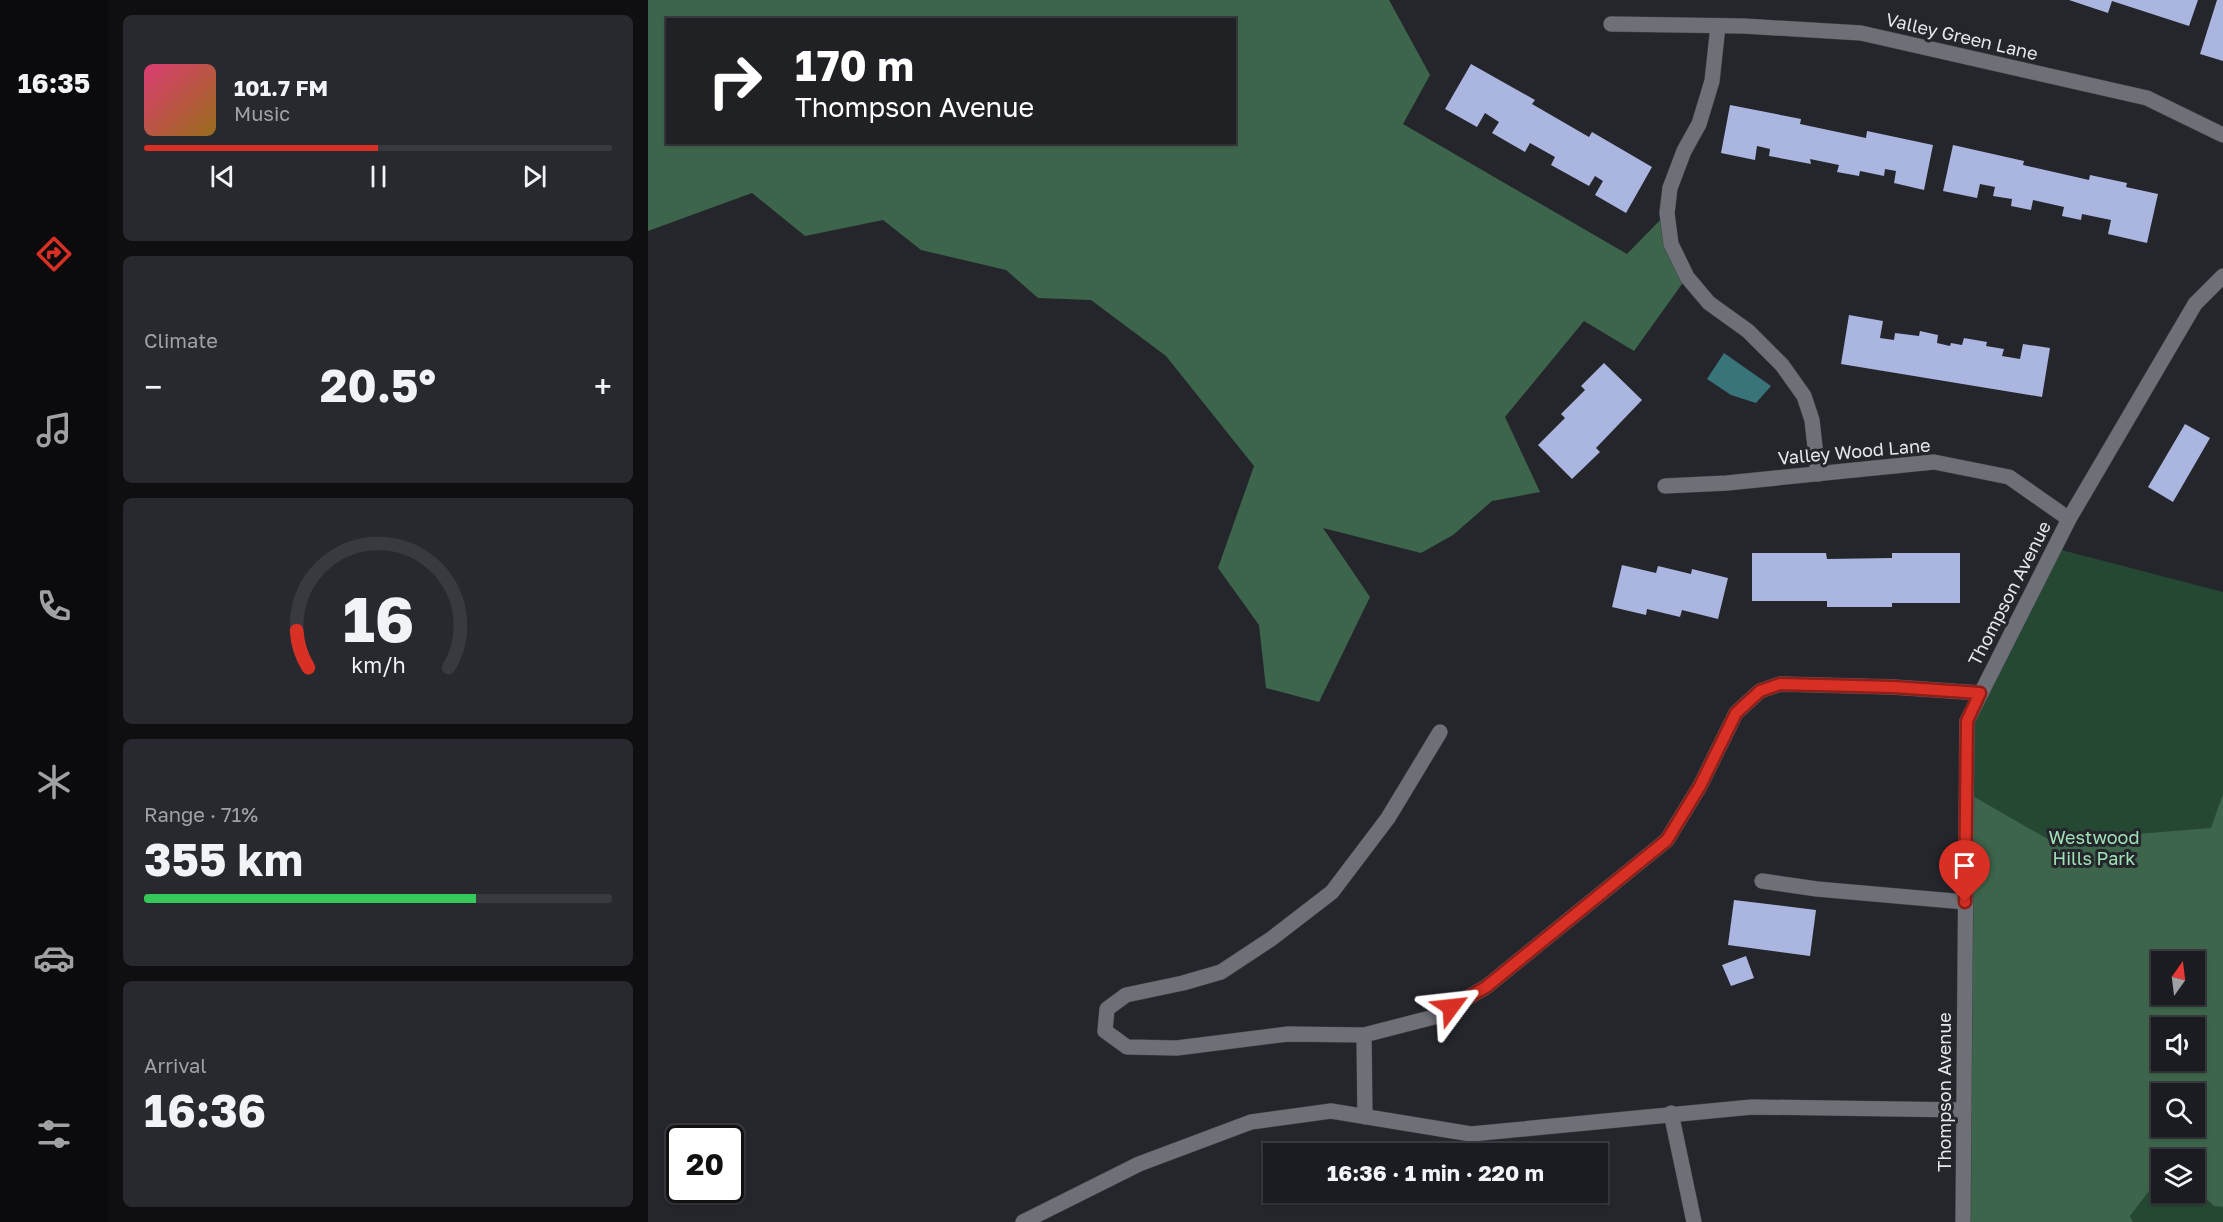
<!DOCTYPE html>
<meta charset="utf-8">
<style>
:root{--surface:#1b1c21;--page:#28292e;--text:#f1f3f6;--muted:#a0a1a5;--line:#393a3f;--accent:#d93025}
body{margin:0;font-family:"Golos Text",sans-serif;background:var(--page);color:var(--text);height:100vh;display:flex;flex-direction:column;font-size:22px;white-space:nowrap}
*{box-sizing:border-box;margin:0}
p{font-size:20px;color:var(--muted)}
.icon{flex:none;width:33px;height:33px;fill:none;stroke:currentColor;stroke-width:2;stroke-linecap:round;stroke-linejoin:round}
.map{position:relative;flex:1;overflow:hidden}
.details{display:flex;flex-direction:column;gap:15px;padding:15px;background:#0f0f12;width:540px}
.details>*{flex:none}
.guide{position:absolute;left:18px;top:18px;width:570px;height:126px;border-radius:0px;box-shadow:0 2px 4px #0004,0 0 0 2px var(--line);background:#202124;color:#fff;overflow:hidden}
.needle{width:39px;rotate:14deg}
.tools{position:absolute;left:1503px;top:951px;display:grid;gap:12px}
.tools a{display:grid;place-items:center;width:54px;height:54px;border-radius:0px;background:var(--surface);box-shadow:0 2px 4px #0004,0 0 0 2px var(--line);font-size:30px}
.speed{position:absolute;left:18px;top:1125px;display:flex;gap:12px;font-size:30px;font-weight:700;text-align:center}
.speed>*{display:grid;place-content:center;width:78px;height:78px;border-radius:50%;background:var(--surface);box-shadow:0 2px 4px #0004,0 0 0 2px var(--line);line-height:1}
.speed .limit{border:3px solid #111;border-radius:9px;background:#fff;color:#111}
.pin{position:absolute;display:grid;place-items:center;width:51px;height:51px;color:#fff;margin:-62px -26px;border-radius:50% 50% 50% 0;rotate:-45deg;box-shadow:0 0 6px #0007}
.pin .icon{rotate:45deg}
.me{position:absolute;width:66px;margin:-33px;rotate:60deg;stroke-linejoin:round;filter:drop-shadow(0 0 4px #0008)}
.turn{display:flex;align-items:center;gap:21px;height:126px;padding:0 30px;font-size:27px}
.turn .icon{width:78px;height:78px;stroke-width:2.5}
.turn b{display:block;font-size:42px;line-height:51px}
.big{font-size:45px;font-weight:700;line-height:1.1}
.details .tile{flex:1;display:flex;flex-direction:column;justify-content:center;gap:9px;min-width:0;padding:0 21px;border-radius:9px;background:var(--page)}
.details .dial{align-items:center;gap:0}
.dial svg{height:156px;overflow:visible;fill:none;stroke:var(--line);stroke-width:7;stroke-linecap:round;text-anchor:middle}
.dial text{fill:var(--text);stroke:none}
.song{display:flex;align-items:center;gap:18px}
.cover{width:72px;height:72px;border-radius:9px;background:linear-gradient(135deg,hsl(340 70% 55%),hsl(40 70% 35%))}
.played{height:6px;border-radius:3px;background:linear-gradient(90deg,var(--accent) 50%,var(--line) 50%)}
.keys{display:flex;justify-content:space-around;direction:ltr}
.heat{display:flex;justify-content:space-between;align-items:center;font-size:33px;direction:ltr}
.charge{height:9px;border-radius:4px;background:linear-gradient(90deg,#34c759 71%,var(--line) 0)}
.trip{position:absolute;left:615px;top:1143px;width:345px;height:60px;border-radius:0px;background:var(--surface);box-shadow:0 2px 4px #0004,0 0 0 2px var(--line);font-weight:700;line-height:60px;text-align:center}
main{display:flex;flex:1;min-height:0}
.tabs{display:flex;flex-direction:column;width:108px;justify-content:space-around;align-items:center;background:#0b0b0d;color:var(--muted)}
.tabs .icon{width:42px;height:42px}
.tabs .on{color:var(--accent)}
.tabs b{font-size:27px;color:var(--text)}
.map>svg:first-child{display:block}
</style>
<main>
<nav class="tabs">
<b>16:35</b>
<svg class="icon on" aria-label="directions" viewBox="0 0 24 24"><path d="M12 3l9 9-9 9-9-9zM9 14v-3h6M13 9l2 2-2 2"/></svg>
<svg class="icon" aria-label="music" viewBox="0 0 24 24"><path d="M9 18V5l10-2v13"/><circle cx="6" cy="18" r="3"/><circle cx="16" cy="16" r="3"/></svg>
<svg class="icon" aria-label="phone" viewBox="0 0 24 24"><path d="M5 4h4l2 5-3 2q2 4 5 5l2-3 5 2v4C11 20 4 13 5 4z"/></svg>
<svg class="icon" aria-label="climate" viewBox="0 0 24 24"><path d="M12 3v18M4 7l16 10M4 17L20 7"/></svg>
<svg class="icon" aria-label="car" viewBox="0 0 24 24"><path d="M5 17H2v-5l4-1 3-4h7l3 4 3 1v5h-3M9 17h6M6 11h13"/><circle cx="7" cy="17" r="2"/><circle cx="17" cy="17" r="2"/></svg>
<svg class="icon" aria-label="filters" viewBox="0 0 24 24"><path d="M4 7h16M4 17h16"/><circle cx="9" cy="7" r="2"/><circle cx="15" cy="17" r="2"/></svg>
</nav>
<section class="details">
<div class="tile">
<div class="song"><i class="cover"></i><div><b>101.7 FM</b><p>Music</p></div></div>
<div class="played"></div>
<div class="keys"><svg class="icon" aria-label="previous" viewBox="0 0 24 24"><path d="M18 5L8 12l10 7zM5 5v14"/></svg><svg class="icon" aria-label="pause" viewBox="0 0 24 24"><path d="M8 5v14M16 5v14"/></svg><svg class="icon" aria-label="next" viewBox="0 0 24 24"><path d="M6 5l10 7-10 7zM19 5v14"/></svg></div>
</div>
<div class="tile"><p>Climate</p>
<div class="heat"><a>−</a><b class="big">20.5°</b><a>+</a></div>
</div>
<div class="tile dial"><svg viewBox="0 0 100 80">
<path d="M14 69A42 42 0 1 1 86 69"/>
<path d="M14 69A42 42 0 0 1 8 50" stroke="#d93025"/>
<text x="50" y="56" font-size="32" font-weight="700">16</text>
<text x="50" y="72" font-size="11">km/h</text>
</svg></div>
<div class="tile"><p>Range · 71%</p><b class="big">355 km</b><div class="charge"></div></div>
<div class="tile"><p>Arrival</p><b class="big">16:36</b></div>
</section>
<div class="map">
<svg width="1575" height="1222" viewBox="0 0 1575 1222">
<rect width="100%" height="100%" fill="#24262c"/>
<path fill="#244831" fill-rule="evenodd" d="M1406 548 1575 592V1222H1315L1319 721ZM1514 962H1546V994H1514ZM1514 1028H1546V1060H1514ZM1514 1094H1546V1126H1514ZM1514 1160H1546V1192H1514Z"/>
<path fill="#3d654b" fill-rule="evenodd" d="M0 0H741L782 75 755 124 979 254 1019 213 1039 277 986 351 936 321 857 417 892 492 844 501 805 535 773 553 675 528 722 597 671 702 618 688 611 625 570 568 606 466 518 356 443 300 390 298 358 270 273 250 235 220 157 236 104 193 0 231ZM20 20H586V142H20Z
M1318 792 1403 841 1563 828 1575 794V1207L1566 1206 1547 1188 1546 1160H1514L1513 1175 1482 1216 1485 1222H1315ZM1514 962H1546V994H1514ZM1514 1028H1546V1060H1514ZM1514 1094H1546V1126H1514Z"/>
<path fill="#387479" d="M1076 353 1123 386 1108 403 1083 395 1059 379Z"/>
<path fill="#aab5e0" d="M1421 0H1550L1541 26 1464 1 1460 13Z
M1569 0H1575V61L1552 54Z
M823 64 887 100 884 104 941 137 944 132 1004 167 978 213 947 195 955 181 947 176 941 186 903 165 907 157 882 143 877 152 844 133 851 122 837 113 829 127 797 109Z
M1082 105 1153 119 1152 124 1218 138 1219 131 1285 145 1276 190 1246 183 1248 171 1237 169 1236 176 1212 171 1211 176 1189 172 1191 165 1162 159 1163 164 1121 156 1122 149 1109 146 1107 160 1073 153Z
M1305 145 1376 161 1375 165 1441 180 1442 175 1479 183 1478 187 1510 194 1499 243 1460 234 1463 220 1434 214 1433 220 1414 216 1416 207 1385 200 1383 210 1363 206 1364 199 1345 196 1347 187 1332 184 1329 198 1295 191Z
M1201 315 1235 321 1232 338 1246 340 1247 333 1271 336 1272 331 1290 335 1289 343 1302 346 1303 343 1314 345 1316 338 1339 342 1338 346 1356 349 1354 356 1372 359 1375 344 1402 348 1394 397 1193 364Z
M956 363 994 400 948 448 952 452 924 479 890 445 917 418 913 414 937 390 933 386Z
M1537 424 1562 438 1525 502 1500 487Z
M1104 553H1178L1179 559 1244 558V553H1312V603H1244V607H1179V601H1104Z
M974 565 1008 573 1010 566 1043 574 1044 569 1080 578 1070 619 1034 610 1032 617 999 609 998 615 964 607Z
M1086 900 1168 910 1162 956 1080 945Z
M1098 956 1106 978 1083 986 1074 965Z"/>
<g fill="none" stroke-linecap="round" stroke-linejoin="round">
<g stroke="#414348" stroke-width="16">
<path id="lane" d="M1070 26 1064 81 1051 124 1036 151 1022 188 1019 213 1023 244 1039 277 1061 303 1100 331 1134 365 1156 396 1164 420 1170 474
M1114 881 1169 889 1317 902
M716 1035 786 1017 838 987 1019 840 1052 786 1088 713 1112 691 1132 684 1245 687 1332 693
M1023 1113 1046 1222
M717 1117 716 1035 640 1034 529 1048 479 1047 457 1031 459 1009 478 995 535 983 573 972 623 939 684 892 740 818 792 732
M375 1222 491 1164 603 1122 683 1111 823 1134 1104 1107 1316 1110"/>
</g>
<g stroke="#414348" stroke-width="16">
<path id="street" d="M963 24 1096 26 1213 33 1499 98 1575 135
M1017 486 1079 483 1286 462 1361 477 1421 519
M1315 1222 1319 721 1421 519 1547 304 1575 276"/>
</g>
<use href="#lane" stroke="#6e7077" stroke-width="15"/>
<use href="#street" stroke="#6e7077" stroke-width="15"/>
</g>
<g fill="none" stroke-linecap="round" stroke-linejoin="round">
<g stroke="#8d1f18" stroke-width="15">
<path id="route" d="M803 1007 838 987 1019 840 1052 786 1088 713 1112 691 1132 684 1245 687 1332 693 1319 721 1317 902"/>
</g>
<use href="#route" stroke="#d93025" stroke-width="10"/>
</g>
<g text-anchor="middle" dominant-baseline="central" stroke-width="6" stroke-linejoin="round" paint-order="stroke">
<g font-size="18" fill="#e6e7ec" stroke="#24262c">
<text transform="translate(1314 36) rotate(13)">Valley Green Lane</text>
<text transform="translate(1206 451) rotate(-5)">Valley Wood Lane</text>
<text transform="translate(1361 593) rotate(-63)">Thompson Avenue</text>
<text transform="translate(1296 1092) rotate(-90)">Thompson Avenue</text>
</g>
<g font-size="18" fill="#9fe2b5" stroke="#24262c">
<text x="1446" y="837">Westwood<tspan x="1446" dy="21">Hills Park</tspan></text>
</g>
</g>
</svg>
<div class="tools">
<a><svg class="needle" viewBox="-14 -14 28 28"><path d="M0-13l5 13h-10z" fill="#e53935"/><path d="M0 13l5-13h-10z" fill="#a0a1a5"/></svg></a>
<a><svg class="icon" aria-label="sound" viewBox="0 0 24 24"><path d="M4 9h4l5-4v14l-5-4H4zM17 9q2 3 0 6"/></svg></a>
<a><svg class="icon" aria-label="search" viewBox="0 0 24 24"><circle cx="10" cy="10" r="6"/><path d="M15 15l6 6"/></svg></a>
<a><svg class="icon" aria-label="layers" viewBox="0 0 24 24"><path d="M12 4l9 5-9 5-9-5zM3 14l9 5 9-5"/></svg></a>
</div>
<div class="speed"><div class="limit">20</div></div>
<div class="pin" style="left:1317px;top:902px;background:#d93025"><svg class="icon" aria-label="arrive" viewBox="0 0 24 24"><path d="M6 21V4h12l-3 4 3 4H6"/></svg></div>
<svg class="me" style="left:803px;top:1007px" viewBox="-20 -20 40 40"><path d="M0-17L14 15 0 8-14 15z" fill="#d93025" stroke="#fff" stroke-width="4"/></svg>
<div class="trip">16:36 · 1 min · 220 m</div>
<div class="guide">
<div class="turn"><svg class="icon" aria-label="right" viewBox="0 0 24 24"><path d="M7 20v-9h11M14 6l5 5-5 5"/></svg><div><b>170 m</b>Thompson Avenue</div></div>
</div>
</div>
</main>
